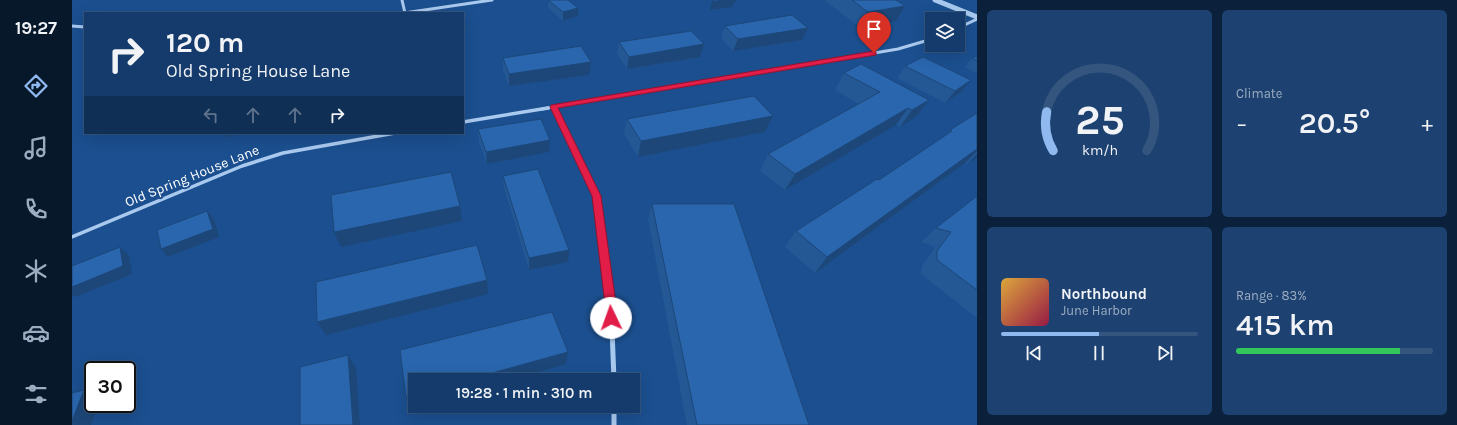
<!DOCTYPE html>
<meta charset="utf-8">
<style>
:root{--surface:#143b6b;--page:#1d4271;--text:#f1f3f6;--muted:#9dadc1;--line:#33557e;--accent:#90b9f0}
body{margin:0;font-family:Karla,sans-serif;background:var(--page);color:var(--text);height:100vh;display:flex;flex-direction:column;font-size:15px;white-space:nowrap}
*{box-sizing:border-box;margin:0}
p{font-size:13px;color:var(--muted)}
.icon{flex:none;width:22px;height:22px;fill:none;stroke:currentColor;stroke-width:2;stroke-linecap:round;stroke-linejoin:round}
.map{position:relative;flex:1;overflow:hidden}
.drawer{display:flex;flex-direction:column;gap:10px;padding:10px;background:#0b203b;width:480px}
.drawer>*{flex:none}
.hud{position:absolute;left:12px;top:12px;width:380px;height:122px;border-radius:0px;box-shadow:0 4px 16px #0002,0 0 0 1px var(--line);background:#143b6b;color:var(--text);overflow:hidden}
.fabs{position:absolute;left:853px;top:12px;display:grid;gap:8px}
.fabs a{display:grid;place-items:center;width:40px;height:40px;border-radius:0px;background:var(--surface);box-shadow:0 4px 16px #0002,0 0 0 1px var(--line);font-size:20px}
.speed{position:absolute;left:12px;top:361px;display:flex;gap:8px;font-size:20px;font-weight:700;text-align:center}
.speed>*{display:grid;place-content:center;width:52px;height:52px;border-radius:50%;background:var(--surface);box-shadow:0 4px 16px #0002,0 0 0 1px var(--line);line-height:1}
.speed .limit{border:2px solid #111;border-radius:6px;background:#fff;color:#111}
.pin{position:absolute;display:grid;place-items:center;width:34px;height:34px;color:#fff;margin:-41px -17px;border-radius:50% 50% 50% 0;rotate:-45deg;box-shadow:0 0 4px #0007}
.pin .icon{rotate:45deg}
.me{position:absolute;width:44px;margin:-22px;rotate:357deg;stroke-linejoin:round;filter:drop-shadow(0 0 3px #0008)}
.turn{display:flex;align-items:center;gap:14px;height:84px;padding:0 16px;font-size:18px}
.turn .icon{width:52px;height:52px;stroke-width:2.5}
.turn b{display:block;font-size:28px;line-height:34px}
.lanes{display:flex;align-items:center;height:38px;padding:0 16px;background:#0003;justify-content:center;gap:20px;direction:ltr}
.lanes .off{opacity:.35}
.big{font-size:30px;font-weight:600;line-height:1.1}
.drawer .tile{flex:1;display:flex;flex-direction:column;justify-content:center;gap:6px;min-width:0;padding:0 14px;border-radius:6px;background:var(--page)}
.drawer .dial{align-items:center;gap:0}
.dial svg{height:104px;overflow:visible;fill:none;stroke:var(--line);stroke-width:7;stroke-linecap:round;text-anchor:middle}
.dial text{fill:var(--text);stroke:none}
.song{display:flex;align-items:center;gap:12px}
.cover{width:48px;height:48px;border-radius:6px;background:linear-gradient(135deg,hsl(40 70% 55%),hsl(340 70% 35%))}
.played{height:4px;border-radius:2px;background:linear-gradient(90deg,var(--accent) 50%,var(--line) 50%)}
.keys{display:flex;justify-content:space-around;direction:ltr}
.heat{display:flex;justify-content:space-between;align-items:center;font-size:22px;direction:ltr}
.charge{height:6px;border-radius:3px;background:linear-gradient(90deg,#34c759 83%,var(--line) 0)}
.drawer .tiles{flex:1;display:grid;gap:10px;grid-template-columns:repeat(2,1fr)}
.trip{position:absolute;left:336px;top:373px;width:232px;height:40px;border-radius:0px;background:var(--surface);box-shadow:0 4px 16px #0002,0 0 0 1px var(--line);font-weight:600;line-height:40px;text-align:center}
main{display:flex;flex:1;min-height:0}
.tab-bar{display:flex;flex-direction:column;width:72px;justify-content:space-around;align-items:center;background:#08182b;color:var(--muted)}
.tab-bar .icon{width:28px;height:28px}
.tab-bar .current{color:var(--accent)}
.tab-bar b{font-size:18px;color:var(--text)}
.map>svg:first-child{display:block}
</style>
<main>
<nav class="tab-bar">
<b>19:27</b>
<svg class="icon current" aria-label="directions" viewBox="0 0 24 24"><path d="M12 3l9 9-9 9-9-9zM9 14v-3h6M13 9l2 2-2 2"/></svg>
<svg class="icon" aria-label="music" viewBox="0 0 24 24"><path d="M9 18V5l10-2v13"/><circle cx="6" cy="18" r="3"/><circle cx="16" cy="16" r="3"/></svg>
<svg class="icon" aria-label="phone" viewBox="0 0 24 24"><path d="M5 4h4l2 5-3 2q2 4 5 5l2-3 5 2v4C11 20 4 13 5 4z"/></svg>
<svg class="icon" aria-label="climate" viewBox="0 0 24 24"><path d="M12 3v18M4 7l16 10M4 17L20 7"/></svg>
<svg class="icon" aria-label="car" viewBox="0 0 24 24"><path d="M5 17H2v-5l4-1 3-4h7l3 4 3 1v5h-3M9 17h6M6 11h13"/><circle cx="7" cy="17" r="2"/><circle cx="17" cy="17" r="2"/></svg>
<svg class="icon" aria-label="filters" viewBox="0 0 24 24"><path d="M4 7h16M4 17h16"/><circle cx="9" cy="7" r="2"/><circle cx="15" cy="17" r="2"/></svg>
</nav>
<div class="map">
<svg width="905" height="425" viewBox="0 0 905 425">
<rect width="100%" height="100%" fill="#1b4f8f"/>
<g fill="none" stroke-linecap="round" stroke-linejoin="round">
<path stroke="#a9c9ee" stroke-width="3" d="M330 0 333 13
M332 13 420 0
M0 26 13 27
M886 28 905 19
M482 107 483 109
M470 109 826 49 860 39"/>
<path stroke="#a9c9ee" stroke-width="3.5" d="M482 108 524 196 531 248
M391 122 476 108
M0 237 170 166 211 153 323 133"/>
<path stroke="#a9c9ee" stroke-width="5" d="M531 247 539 304 542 380
M542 406V425"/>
<path stroke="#a9c9ee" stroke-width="5" d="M863 0 905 17"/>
</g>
<path fill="#245895" d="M476 0 506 16 491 21 476 8Z
M752 0H824L833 6 824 21 788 27Z
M653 26 730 40 661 51 649 38Z
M547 42 632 44 628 57 555 69 545 54Z
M905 56V73L893 67 900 58Z
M431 58 519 62 517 75 437 86 431 70Z
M833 66 899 80 889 92 873 103 825 78Z
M772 73 857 100 845 116 828 127 824 125 713 190 688 171 696 154 787 104 763 90Z
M905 113V157L895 164 893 163 743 273 713 247 724 231 807 180 875 134 878 130Z
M555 119 693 132 566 157 552 134Z
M406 129 477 152 415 164 407 142Z
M431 176 496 262 457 270 432 188Z
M905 196V318L849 274 850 266 863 247 849 242 864 228Z
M580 204 737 425H615L576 219Z"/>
<path fill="#1d4779" d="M651 0H664L660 7 638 10 640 2Z
M833 6 824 21 788 27 796 12Z
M506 8V16L491 21V12Z
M736 28 730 40 661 51 666 39Z
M392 37 393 46H391V38Z
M632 44 628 57 555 69 557 57Z
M519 62 517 75 437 86V74Z
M899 80 889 92 873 103 883 91Z
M857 100 845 116 828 127 840 110Z
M836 108 824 125 713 190 723 174Z
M701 116 693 132 566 157 569 141Z
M151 133H172L154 137Z
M478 140 477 152 415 164 414 152Z
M905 149V151L893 163 743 273 755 257Z
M905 154V157L895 164Z
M388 206 390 221 269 247 262 232Z
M135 211 142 219 147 237 96 257 89 249Z
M48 247 57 255 60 274 3 297 0 295V287Z
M497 250 496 262 457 270V258Z
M415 280 416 294 254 335 245 322Z
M496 352 494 364 438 380H395Z
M276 355 284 368 288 425H281Z
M12 390 21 395V404H26L19 425H0V421Z
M343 395V406H347L340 408 334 397Z"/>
<path fill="#2a66ad" stroke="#1d4779" d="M476 0H496L506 8 491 12Z
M642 0H651L640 2Z
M780 0H824L833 6 796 12Z
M720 15 736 28 666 39 653 26Z
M619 31 632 44 557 57 547 42Z
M509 46 519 62 437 74 431 58Z
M905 56V61L900 58Z
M851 57 899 80 883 91 833 66Z
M789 64 857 100 840 110 836 108 723 174 696 154 808 92 772 73Z
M682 96 701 116 569 141 555 119Z
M905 113V149L755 257 724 231 805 179 807 180 880 131 878 130Z
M469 119 478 140 414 152 406 129Z
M466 169 497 250 457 258 431 176Z
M379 172 388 206 262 232 259 195Z
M905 196V290L865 260V251L879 232 864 228Z
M580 204H662L737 425H625Z
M135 211 141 229 89 249 85 230Z
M405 245 415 280 245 322 244 282Z
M48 247 51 266 0 287V266Z
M480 312 496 352 395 380H343V395L334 397 328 350Z
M276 355 281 425H228V367Z
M12 390 0 421V393Z"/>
<path fill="#e11d48" stroke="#92132f" d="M802 51 804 52V55L486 108 529 196 544 304V318L543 321 539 322 535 321 520 196 478 107 479 105Z"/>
<g text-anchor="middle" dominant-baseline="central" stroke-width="4" stroke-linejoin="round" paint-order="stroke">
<g font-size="14" fill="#fff" stroke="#1b4f8f">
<text transform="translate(120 176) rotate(-22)">Old Spring House Lane</text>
</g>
</g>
</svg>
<div class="fabs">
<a><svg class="icon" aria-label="layers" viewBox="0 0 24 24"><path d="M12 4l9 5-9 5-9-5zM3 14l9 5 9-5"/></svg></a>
</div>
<div class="speed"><div class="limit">30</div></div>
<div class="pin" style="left:802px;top:53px;background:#d93025"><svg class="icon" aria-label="arrive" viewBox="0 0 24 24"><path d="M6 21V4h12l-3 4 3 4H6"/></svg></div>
<svg class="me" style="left:539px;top:318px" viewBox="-20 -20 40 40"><circle r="19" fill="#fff"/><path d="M0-13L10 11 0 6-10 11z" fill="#e11d48"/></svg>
<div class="trip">19:28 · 1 min · 310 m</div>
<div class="hud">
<div class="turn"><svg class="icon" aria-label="right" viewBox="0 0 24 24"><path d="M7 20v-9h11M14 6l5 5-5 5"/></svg><div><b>120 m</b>Old Spring House Lane</div></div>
<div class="lanes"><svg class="icon off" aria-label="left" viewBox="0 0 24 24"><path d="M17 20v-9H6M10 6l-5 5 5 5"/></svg><svg class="icon off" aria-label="ahead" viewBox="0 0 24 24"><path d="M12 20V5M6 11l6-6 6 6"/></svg><svg class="icon off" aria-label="ahead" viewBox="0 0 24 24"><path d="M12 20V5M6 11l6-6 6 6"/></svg><svg class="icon" aria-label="right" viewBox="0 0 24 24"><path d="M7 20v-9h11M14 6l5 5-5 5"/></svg></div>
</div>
</div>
<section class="drawer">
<div class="tiles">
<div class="tile dial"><svg viewBox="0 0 100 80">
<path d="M14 69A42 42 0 1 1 86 69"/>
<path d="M14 69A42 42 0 0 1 9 39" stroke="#90b9f0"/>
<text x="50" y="56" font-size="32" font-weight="700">25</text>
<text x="50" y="72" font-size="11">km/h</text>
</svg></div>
<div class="tile"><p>Climate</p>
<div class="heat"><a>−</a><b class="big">20.5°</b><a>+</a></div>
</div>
<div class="tile">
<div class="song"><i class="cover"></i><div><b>Northbound</b><p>June Harbor</p></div></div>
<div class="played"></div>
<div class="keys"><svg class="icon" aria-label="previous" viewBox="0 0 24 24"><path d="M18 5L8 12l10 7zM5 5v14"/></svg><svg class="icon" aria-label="pause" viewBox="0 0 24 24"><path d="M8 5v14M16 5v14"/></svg><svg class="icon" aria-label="next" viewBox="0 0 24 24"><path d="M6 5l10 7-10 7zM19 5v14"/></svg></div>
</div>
<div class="tile"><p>Range · 83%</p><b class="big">415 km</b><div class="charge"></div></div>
</div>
</section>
</main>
